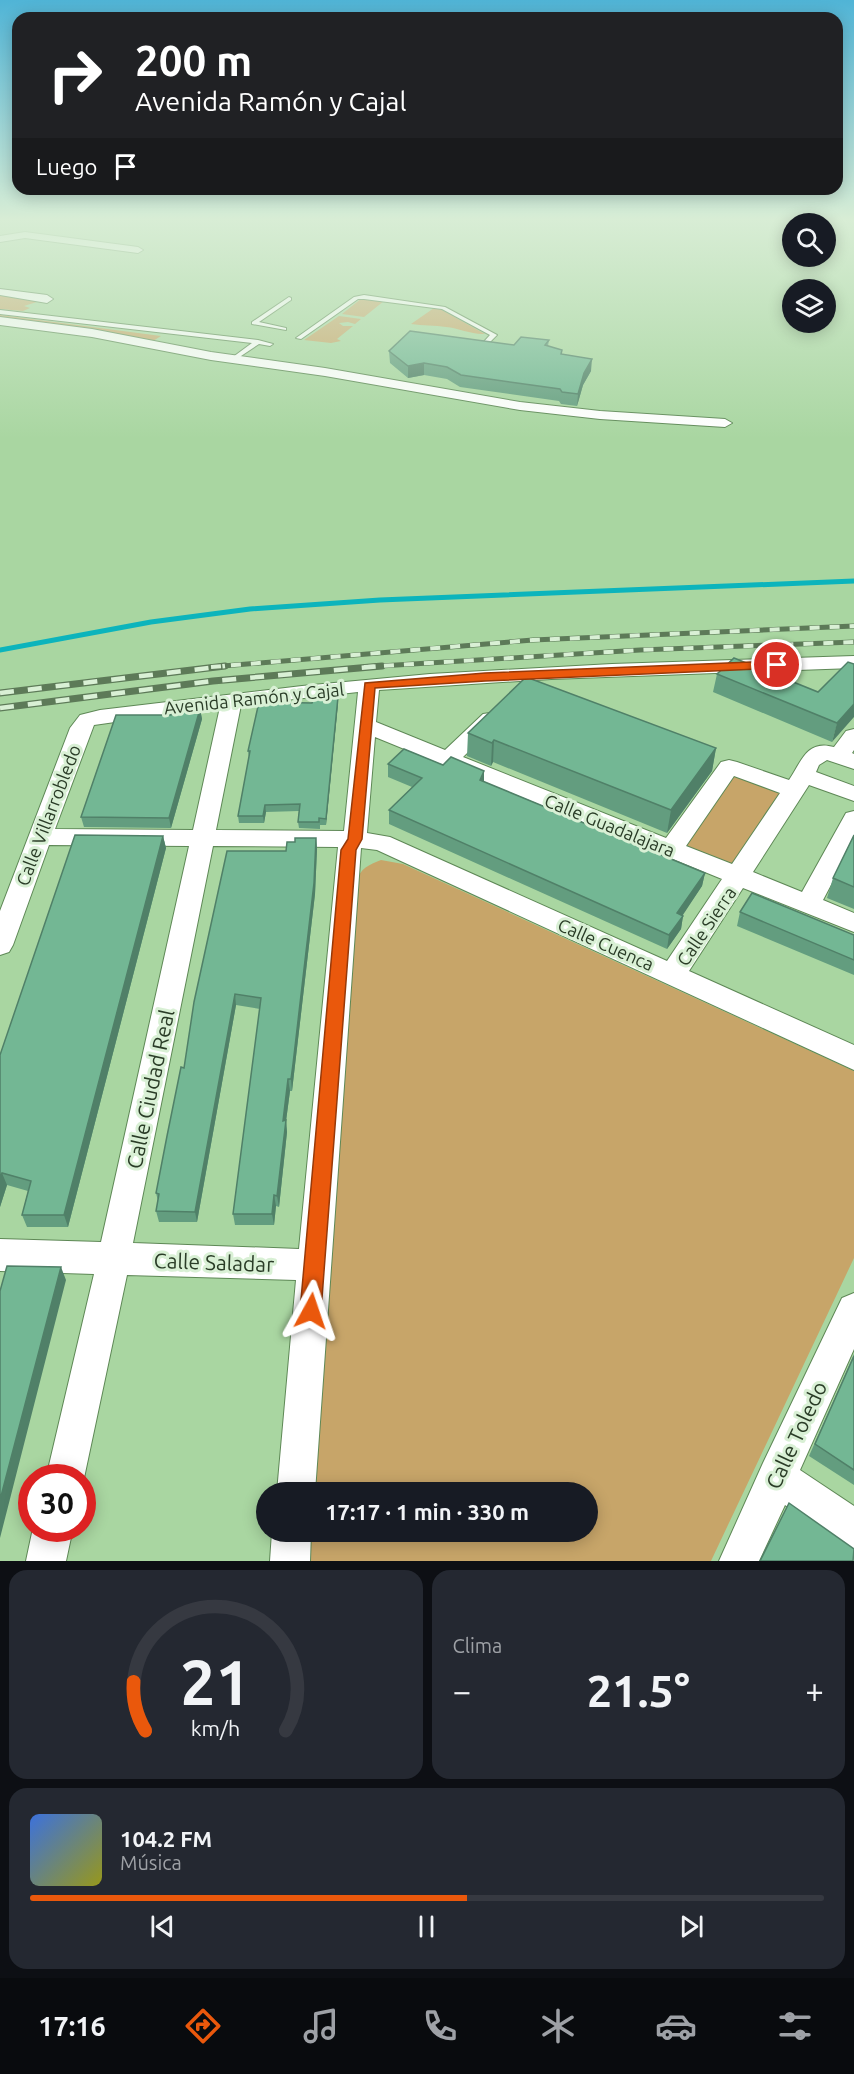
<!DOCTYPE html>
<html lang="es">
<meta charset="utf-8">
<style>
:root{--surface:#171b24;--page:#242831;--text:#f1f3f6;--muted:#9ea1a6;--line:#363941;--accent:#ea580c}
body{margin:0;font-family:Ubuntu,sans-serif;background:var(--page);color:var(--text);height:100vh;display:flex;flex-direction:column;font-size:22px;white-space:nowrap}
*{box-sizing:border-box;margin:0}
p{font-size:20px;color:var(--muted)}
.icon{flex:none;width:33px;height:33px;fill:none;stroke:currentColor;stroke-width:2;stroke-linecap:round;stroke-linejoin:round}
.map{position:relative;height:1561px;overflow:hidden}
.details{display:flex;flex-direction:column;gap:9px;padding:9px;background:#0d0f14;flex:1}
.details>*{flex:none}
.banner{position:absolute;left:12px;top:12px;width:831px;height:183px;border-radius:18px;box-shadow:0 3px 15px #0003;background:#202124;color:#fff;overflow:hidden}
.buttons{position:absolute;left:782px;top:213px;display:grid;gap:12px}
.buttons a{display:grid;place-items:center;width:54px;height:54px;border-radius:50%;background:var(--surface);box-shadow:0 3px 15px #0003;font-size:30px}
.speed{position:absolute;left:18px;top:1464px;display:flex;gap:12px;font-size:30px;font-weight:700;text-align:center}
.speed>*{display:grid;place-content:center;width:78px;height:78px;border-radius:50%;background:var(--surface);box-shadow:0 3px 15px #0003;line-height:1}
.speed .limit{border:9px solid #d22;background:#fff;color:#111}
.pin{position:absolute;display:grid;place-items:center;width:51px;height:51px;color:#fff;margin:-26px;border:3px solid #fff;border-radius:50%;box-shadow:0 2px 6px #0007}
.me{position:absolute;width:66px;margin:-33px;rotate:5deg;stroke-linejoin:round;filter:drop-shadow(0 0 4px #0008)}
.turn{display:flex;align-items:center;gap:21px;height:126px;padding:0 24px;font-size:27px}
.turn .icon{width:78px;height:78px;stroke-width:2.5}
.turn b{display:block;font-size:42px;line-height:51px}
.then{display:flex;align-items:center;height:57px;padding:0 24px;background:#0003;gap:12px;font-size:22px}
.big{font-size:45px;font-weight:600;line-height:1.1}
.details .widget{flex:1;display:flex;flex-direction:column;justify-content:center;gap:9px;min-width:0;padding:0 21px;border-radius:18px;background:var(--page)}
.details .dial{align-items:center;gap:0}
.dial svg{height:156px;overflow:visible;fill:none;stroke:var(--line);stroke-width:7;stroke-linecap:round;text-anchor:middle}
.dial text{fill:var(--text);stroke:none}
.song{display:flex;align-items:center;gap:18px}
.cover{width:72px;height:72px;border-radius:9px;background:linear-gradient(135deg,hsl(220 70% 55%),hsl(60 70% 35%))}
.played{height:6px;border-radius:3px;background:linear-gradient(90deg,var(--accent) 55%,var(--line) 55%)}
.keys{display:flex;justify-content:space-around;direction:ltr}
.heat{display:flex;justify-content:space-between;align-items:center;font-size:33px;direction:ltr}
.details .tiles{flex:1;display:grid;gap:9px;grid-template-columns:1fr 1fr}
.widget:last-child{grid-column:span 2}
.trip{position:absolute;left:256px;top:1482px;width:342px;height:60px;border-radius:30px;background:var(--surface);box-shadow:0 3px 15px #0003;font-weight:600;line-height:60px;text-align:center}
.dock{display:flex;height:96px;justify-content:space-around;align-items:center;background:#090b0e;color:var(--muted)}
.dock .icon{width:42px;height:42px}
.dock .active{color:var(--accent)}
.dock b{font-size:27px;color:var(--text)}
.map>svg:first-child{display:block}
</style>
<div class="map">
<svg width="854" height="1561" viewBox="0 0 854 1561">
<rect width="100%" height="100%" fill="#a9d6a1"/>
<path fill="#c7a569" d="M0 294 43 300 24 306 30 308 23 311 0 309Z
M362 298 384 301 364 317 342 314Z
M434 308 440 309 485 334C472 335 459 328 446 327 435 325 423 326 411 324Z
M0 315 161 336 153 341 0 320Z
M339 316 361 319 355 324 348 322 339 323 343 326H353L337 339 341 341 331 343 304 340Z
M729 767 794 790 739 877 670 850Z
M381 860 403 864 854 1071V1258L711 1561H309L311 1532H588V1492H314L357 881C360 868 369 865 381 860Z"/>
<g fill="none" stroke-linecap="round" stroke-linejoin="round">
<path stroke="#0cb4bc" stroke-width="5" d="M0 650 151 622 250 609 380 600 854 581"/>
<g stroke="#5e8856" stroke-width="2">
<path id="lane" d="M364 295 445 307 497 335 484 348H480V346L490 335 442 309 364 299H358L301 339 296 338 354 297Z
M289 297 291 298V300L259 322 286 328V330L252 324V322Z
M0 310 258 340 273 344 270 346 259 344 235 360 232 358 233 357 252 343 0 314Z"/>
</g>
<g stroke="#5e8856" stroke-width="2">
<path id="street" d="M25 232 138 247 143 250 138 253 25 238 0 242V236Z
M0 289 47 295 53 299 47 303 0 295Z
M0 317 92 329 211 352 325 368 520 402 600 411 725 419 732 423 725 427 600 419 520 410 325 376 211 360 92 337 0 325Z
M854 656V668L551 679 379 690 376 722 445 750 483 714 490 713 497 714 501 719 497 724 463 757 666 838 721 762 729 760 737 762 789 780C801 763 806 739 834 747L846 731 854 729V750L852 753 854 754V769L827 760 819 765 816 772 854 786V801L809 785 753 872 802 892 846 813 854 811V841L823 900 854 913V932L743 888 689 971 854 1045V1070L377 850 361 848 315 1492H277L296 1280 127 1275 84 1478 82 1482V1478H46L94 1274 0 1271V1239L101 1242 189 846 49 845 13 945 9 952 0 955V911L70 728 80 715 100 710 302 686 430 674 612 664ZM358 692 344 831 216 830 241 705ZM220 707 193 830 55 829 94 725ZM375 737 722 879 667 961 390 837 367 833ZM734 776 780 793 732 864 686 846ZM213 846 338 847 299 1249 133 1243Z
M854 1293V1349L800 1470 854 1506V1549L840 1543 785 1505 759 1561H719L763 1463 842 1298Z
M33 1528H73L66 1561H26Z
M272 1532H311L310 1561H270Z"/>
</g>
<use href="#lane" fill="#fff" fill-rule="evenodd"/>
<use href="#street" fill="#fff" fill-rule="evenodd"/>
<g stroke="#5d7a58" stroke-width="5">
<path id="rail-far1" d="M211 667 533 640 854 626
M364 667 640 650 854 642"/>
</g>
<g stroke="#5d7a58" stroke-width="7">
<path id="rail" d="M0 693 225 666
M0 708 213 681 382 666"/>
</g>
<use href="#rail-far1" stroke="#d9f0d5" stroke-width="4" stroke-dasharray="10" stroke-linecap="butt"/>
<use href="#rail" stroke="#d9f0d5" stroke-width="4.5" stroke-dasharray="14" stroke-linecap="butt"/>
</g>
<path fill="#639d7f" d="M549 340 548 346 591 371 583 385 577 406 561 404 559 401 460 387 447 379 424 375 408 378 390 363 389 351 514 345Z
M854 664 832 742 713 692 717 674 818 692Z
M338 703 326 825H320V829L299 828 298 822 299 811 266 812 264 823H239L238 816 249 757 248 751Z
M200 709 202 719 171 828 84 827 81 817 171 715Z
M468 733 716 748 712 771 667 833 493 762 491 766 467 756Z
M388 764 484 782 705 873 702 886 682 915 683 916 681 929 667 949 389 824V810L412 787 388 777Z
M854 835V909L827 898 833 878Z
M163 836 166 848 68 1227H27L22 1215 28 1191 7 1185 0 1207V1055Z
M316 838 317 849 315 894 292 1091H290L286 1121 287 1132 279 1207 276 1206 274 1225H235L233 1214 260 1009 236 1005 197 1222H159L156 1211 158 1201 156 1193 184 1068 286 851 295 842Z
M740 912 854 935V975L737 926Z
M854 1354V1485L809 1456Z"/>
<path fill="#508068" d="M592 359 591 371 583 385 577 406 578 394 584 373Z
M424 363V375L408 378V366Z
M338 697V703L326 825V819Z
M854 704V717L832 742 837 723Z
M200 709 202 719 171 828 169 818Z
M494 740 493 762 491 766 492 743Z
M716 748 712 771 667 833 671 810Z
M484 771V784L480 780Z
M265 805 266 812 264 823 263 816Z
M163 836 166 848 68 1227 64 1215Z
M316 838 317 849 315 894 292 1091 291 1079Z
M705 873 702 886 675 927 677 913Z
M683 916 681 929 667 949 669 935Z
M235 994 236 1005 197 1222 195 1212Z
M288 1079 290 1091 286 1121 287 1132 279 1207 277 1196 283 1121Z
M2 1173 7 1185 0 1207V1178Z
M274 1195 276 1206 274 1225 272 1214Z
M61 1267 66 1280 0 1538V1500Z"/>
<path fill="#73b794" stroke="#508068" stroke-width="1.5" d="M410 331 514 345 521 337 549 340 545 345 562 350 561 354 592 359 584 373 578 394 562 392 560 389 461 375 447 367 424 363 408 366 389 351Z
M734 658 818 692 848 662 854 664V704L837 723 717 674Z
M526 677 716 748 671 810 494 740 492 743 468 733Z
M338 697 326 819 319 818V822H298L300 804 265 805 263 816H238L250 751H248L259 702 312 703 313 700Z
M173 709H200L169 818 81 817 116 715H171Z
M404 749 443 765 451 757 484 771 480 780 705 873 677 913 683 916 669 935 389 810 422 778 388 764Z
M75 835 163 836 64 1215H22L31 1181 2 1173 0 1178V1055Z
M854 835V887L833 878Z
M295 838H316L314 883 293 1064 291 1079H288L283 1121 286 1120 277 1196 274 1195 272 1214H233L261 998 235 994 195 1212 156 1211 159 1194 156 1193 167 1136 181 1067 184 1068 194 1002 227 851H286L287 842H295Z
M752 893 854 935V960L740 912Z
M7 1266 61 1267 0 1500V1291Z
M854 1356V1470L815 1444Z
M789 1503 854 1549 853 1561H760Z"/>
<linearGradient id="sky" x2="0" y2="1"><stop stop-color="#50b4d6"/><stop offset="0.5" stop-color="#d8edd5"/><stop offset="1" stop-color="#d8edd5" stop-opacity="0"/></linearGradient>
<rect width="854" height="439" fill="url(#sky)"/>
<path fill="#ea580c" stroke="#983908" stroke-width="1.5" d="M777 661 783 665 781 668 485 681 375 688 362 839 356 850 321 1311 318 1318 311 1321 303 1318 300 1311 341 850 348 839 365 683 485 673Z"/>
<g text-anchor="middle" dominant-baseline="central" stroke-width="6" stroke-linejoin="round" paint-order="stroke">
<g font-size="18" fill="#2a3c27" stroke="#d9f0d5">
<text transform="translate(254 698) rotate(-6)">Avenida Ramón y Cajal</text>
<text transform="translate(48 815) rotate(-69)">Calle Villarrobledo</text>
<text transform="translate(610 825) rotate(22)">Calle Guadalajara</text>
<text transform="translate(706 926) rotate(-56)">Calle Sierra</text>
<text transform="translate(606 944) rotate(24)">Calle Cuenca</text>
</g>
<g font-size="21" fill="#2a3c27" stroke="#d9f0d5">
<text transform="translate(150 1089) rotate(-78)">Calle Ciudad Real</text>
<text transform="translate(214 1262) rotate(2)">Calle Saladar</text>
<text transform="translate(796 1435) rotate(-65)">Calle Toledo</text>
</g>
</g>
</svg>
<div class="buttons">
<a><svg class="icon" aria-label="search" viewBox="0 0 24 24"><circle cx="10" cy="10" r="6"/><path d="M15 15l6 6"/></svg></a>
<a><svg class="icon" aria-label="layers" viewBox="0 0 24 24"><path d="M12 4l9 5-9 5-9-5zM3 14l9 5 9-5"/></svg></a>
</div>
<div class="speed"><div class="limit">30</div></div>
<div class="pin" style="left:777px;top:665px;background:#d93025"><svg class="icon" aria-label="arrive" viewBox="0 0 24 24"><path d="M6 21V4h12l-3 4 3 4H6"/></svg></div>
<svg class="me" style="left:311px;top:1311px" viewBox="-20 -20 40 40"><path d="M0-17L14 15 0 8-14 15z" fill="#ea580c" stroke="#fff" stroke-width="4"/></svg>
<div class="trip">17:17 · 1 min · 330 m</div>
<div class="banner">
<div class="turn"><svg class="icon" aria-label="right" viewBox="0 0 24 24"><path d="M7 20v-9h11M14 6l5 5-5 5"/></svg><div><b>200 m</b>Avenida Ramón y Cajal</div></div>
<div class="then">Luego<svg class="icon" aria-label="arrive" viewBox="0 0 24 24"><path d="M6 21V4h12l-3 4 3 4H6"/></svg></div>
</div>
</div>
<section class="details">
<div class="tiles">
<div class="widget dial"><svg viewBox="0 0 100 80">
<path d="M14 69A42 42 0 1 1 86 69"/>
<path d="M14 69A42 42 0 0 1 8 44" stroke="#ea580c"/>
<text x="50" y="56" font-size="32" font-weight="700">21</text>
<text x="50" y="72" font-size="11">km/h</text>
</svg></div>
<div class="widget"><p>Clima</p>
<div class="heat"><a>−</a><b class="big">21.5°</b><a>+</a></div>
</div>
<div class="widget">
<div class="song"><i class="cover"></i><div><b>104.2 FM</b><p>Música</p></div></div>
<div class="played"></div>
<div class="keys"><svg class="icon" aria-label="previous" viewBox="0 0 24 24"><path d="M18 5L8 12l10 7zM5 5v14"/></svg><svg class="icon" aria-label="pause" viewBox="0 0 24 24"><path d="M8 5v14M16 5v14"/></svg><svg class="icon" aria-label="next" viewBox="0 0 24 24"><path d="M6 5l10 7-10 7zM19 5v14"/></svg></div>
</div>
</div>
</section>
<nav class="dock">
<b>17:16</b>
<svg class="icon active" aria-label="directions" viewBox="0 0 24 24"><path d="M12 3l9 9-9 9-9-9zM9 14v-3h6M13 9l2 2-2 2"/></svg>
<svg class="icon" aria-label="music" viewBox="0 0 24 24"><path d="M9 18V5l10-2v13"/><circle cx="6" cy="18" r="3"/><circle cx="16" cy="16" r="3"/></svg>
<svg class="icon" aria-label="phone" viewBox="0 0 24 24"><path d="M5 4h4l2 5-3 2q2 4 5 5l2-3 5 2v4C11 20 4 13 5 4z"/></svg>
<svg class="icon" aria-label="climate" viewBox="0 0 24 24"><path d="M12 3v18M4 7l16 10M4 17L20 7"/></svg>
<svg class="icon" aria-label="car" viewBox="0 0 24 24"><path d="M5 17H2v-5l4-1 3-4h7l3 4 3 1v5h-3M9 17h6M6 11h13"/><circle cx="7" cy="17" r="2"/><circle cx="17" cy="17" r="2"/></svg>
<svg class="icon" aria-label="filters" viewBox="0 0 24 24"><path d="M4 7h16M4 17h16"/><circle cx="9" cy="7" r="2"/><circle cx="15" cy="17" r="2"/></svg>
</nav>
